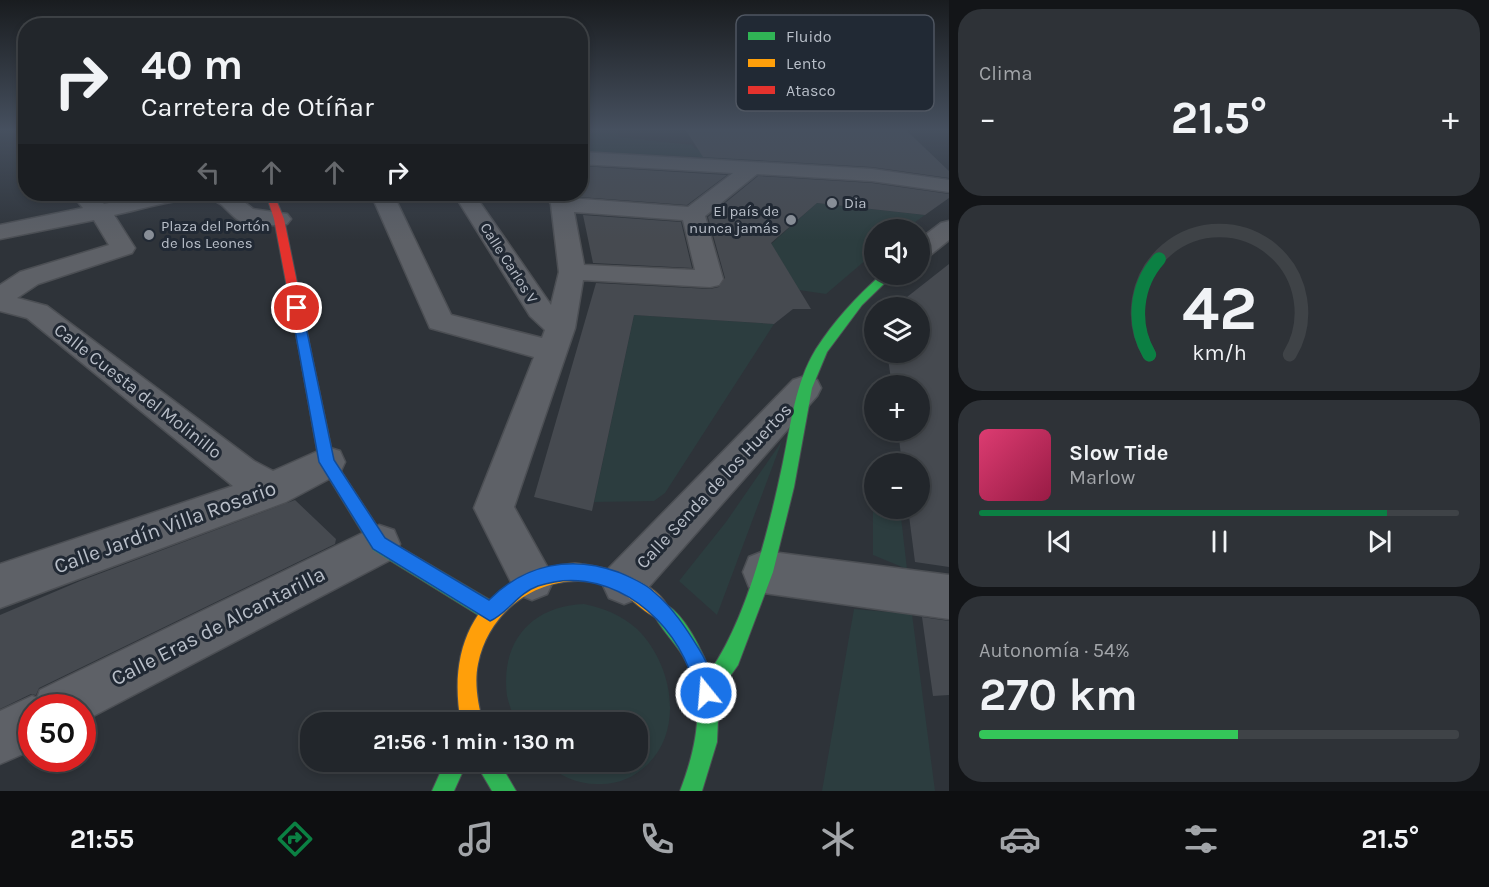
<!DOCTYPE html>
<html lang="es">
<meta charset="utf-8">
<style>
:root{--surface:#22262b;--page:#2e3237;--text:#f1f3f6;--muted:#a2a5a9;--line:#3f4347;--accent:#0b8043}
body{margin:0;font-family:Karla,sans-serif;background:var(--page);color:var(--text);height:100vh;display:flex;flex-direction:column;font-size:22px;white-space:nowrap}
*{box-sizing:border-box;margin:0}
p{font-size:20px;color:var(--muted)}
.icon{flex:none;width:33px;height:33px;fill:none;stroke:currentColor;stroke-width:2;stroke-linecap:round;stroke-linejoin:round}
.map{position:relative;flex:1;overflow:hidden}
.details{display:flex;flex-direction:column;gap:9px;padding:9px;background:#131518;width:540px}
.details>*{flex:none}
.hud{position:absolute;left:18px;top:18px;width:570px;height:183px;border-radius:24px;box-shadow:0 3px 9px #0003,0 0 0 2px var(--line);background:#22262b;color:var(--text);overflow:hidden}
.buttons{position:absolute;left:864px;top:219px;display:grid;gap:12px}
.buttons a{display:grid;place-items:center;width:66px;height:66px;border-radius:50%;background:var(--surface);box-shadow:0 3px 9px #0003,0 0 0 2px var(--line);font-size:30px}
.speed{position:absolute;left:18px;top:694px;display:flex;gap:12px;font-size:30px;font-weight:700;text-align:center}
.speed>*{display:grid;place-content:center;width:78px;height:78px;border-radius:50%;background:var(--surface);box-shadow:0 3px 9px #0003,0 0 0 2px var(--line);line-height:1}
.speed .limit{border:9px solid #d22;background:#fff;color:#111}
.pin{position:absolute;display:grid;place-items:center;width:51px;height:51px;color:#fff;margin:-26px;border:3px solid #fff;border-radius:50%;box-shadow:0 2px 6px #0007}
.me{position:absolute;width:66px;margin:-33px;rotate:343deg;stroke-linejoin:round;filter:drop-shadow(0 0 4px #0008)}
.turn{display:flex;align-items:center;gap:21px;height:126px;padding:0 24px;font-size:27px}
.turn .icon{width:78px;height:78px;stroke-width:2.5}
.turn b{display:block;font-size:42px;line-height:51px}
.lanes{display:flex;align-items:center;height:57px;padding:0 24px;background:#0003;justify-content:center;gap:30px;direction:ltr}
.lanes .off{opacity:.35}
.big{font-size:45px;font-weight:700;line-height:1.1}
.details .tile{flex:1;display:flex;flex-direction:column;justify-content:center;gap:9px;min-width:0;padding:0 21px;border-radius:24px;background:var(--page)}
.details .dial{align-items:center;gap:0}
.dial svg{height:156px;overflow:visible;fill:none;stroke:var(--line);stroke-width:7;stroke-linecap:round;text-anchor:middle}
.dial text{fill:var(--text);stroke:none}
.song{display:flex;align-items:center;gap:18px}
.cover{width:72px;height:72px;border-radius:9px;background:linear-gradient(135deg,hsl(340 70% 55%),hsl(340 70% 35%))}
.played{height:6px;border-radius:3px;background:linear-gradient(90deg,var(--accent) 85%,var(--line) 85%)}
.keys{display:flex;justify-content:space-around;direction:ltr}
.heat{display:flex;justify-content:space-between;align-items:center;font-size:33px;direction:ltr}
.charge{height:9px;border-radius:4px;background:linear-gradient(90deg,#34c759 54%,var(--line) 0)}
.trip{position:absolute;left:300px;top:712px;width:348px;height:60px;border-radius:24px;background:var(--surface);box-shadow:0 3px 9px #0003,0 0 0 2px var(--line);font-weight:700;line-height:60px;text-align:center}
.tabs{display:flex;height:96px;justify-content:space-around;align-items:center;background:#0e0f11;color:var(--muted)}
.tabs .icon{width:42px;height:42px}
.tabs .selected{color:var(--accent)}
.tabs b{font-size:27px;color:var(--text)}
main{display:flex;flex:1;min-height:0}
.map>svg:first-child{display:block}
</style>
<main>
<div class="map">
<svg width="949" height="791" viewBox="0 0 949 791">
<rect width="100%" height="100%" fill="#2e3339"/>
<path fill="#2c3d3f" d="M580 129H618L619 137 692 145 695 149 856 165 581 151Z
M817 203 925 215 905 229 874 230V253L826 294 799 290 771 244Z
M634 315 774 324 665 493 654 501 594 502Z
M782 441 717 615 679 581 726 522Z
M873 485 874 508 900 509 907 569 873 555Z
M584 604C604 608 621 615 637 629 672 663 685 729 647 765 633 778 617 785 597 784 577 784 559 776 544 762H638V723H515C513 714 509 705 507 696 500 642 531 606 584 604Z
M854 609 912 614 935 791H822Z"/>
<path fill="#464a50" d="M685 129H905L949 171V178L872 167 703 157Z
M580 166 727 175 687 205 580 197Z
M758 176 872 183 949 194V198L925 215 817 203 771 243 811 309H793L774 324 634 315 592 511 534 497 596 283 710 289 719 287 725 278 708 217Z
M583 215 681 222 692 268 593 263Z
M949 264V567L915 562 908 508H920V464H902L898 430H920V386H892L887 352H920V308H893Z
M295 500 336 539 335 544 39 688 36 695 31 694 0 709V615L80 581Z
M922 617 949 621V695L933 696Z"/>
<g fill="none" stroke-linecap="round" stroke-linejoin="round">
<g stroke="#4c4f54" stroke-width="3">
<path id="street" d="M580 152 872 169 949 180V192L872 181 757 174 705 216 723 279 719 285 710 287 583 280 575 328 514 507 554 579 547 594 532 600 517 594 474 508 534 357 430 328 371 194H393L451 315 542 338 545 330 530 316 454 194H474L551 305 559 272 551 204 545 194H566L569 198 688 207 733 173 580 164ZM574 212 683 220 695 270 584 265Z
M72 194H94L104 204 155 194H234L253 209 287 214 291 219 287 224C277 226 246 225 237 219 227 212 223 202 211 200 179 196 144 209 114 215L135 248 132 253 38 284 17 298 47 306 254 461 273 471 327 447 340 451 345 462 340 473 286 502 0 608V564L233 486 27 318 0 311V285L20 272 109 245 94 220 0 239V225L83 208Z
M949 221V240L929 256 920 258V239L941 223Z
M805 376 817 380 821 388 817 396 639 598 624 604 609 598 602 583 609 568 793 380Z
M379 525 394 530 400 544 394 558 82 722V708H32V750L0 764V711L32 696 37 698 40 690Z
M764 551 949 575V619L764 593 749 587 743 572 749 557Z"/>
</g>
<g stroke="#4c4f54" stroke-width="2">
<path id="fast" d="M882 274H894L862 305 827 352 812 388 794 487 773 572 738 665 717 695 718 719 717 742 702 791H680C696 749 708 699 683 656 674 641 659 627 652 611L654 604 661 602C684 611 701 649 710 671 747 619 770 525 783 462 791 424 795 383 816 349 834 321 857 296 882 274Z
M306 352 312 356 334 460 385 538 497 604 499 611 497 618 490 620 483 618 373 550 319 462 300 356Z
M445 762H467L454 791H432Z
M475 762H499L516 791H492Z"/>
</g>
<g stroke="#4c4f54" stroke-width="2">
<path id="slow" d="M575 563C605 566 658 580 670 611L668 618 661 620C638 611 626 588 598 583 543 572 489 608 478 664 474 683 478 704 483 723H461C445 636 486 573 575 563Z"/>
</g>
<g stroke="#4c4f54" stroke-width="2">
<path id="jam" d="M261 194H270L275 197 284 219 312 356 310 359H302L300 356 274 219 268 200Z"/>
</g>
<use href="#street" fill="#5e6167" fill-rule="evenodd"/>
<use href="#fast" fill="#30b455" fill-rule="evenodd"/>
<use href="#slow" fill="#ff9f0a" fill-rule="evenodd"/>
<use href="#jam" fill="#e5322d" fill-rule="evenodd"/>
</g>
<linearGradient id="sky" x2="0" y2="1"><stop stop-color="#191c1f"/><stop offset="0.54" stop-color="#46505f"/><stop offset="1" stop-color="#46505f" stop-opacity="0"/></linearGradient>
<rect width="949" height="240" fill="url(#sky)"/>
<path fill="#1a73e8" stroke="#114b97" stroke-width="1.5" d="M297 304 302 308 334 460 385 538 489 600C525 564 571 555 618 572 630 577 645 583 654 592 673 608 686 628 699 649 707 662 719 686 713 700L706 703 698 700C694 690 692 679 689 669 666 610 602 564 538 586 518 593 508 613 490 621L373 549 319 462 291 308Z"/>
<g fill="#888e97" stroke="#212934" stroke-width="2">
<circle cx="832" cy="203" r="6"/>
<circle cx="791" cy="220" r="6"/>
<circle cx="149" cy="235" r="6"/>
</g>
<g text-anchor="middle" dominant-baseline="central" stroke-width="6" stroke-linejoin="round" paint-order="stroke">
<g font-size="15" fill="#b9bfc9" stroke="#212934" text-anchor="start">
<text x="844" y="203">Dia</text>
<text x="779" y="211" text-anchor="end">El país de<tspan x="779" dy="17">nunca jamás</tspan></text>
<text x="161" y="226">Plaza del Portón<tspan x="161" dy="17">de los Leones</tspan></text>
</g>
<g font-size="15" fill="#b9bfc9" stroke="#212934">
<text transform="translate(509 263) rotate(57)">Calle Carlos V</text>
</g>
<g font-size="18" fill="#b9bfc9" stroke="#212934">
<text transform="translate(138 391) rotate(38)">Calle Cuesta del Molinillo</text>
<text transform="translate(714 486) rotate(-47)">Calle Senda de los Huertos</text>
</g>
<g font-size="21" fill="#b9bfc9" stroke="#212934">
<text transform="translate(165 527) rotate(-20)">Calle Jardín Villa Rosario</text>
<text transform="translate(218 626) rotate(-27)">Calle Eras de Alcantarilla</text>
</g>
</g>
<rect x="736" y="15" width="198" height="96" rx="9" fill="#212934" stroke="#4f5661" stroke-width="1.5"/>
<rect x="748" y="32" width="27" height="8" fill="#30b455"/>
<rect x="748" y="59" width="27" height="8" fill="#ff9f0a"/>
<rect x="748" y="86" width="27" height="8" fill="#e5322d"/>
<g font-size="16" fill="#b9bfc9">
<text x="786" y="42">Fluido</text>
<text x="786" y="69">Lento</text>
<text x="786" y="96">Atasco</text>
</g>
</svg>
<div class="buttons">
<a><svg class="icon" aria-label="sound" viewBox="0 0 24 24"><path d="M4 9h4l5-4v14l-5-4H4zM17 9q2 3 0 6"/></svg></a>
<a><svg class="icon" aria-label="layers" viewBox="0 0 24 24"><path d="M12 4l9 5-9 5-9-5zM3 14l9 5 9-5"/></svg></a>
<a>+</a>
<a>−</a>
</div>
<div class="speed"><div class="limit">50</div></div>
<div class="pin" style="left:297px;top:308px;background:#d93025"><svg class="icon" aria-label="arrive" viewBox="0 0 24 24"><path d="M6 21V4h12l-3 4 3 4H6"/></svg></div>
<svg class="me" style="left:706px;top:693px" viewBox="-20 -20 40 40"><circle r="17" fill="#1a73e8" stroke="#fff" stroke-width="3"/><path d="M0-11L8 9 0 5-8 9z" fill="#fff"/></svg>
<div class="trip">21:56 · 1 min · 130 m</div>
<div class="hud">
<div class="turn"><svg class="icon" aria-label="right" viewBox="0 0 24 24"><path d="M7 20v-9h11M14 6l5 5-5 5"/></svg><div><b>40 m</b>Carretera de Otíñar</div></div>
<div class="lanes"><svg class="icon off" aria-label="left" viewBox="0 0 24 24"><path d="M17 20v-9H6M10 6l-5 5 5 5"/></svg><svg class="icon off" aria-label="ahead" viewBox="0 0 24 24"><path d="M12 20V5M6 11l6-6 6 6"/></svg><svg class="icon off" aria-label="ahead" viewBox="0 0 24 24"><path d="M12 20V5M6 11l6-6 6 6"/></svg><svg class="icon" aria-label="right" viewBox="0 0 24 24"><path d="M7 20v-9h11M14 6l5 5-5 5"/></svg></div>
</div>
</div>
<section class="details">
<div class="tile"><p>Clima</p>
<div class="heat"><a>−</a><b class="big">21.5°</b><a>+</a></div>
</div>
<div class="tile dial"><svg viewBox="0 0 100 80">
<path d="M14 69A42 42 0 1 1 86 69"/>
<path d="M14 69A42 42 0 0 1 19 20" stroke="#0b8043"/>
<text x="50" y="56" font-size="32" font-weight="700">42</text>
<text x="50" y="72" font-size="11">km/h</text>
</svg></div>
<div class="tile">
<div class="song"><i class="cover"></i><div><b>Slow Tide</b><p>Marlow</p></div></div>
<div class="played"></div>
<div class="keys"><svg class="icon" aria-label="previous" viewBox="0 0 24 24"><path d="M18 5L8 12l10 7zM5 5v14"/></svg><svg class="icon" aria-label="pause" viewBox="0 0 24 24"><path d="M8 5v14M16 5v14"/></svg><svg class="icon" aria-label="next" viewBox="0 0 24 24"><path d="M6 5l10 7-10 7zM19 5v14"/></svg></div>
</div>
<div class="tile"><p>Autonomía · 54%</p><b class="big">270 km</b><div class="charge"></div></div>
</section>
</main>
<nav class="tabs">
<b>21:55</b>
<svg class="icon selected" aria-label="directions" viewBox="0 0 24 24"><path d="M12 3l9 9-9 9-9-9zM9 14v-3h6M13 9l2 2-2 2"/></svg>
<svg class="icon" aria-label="music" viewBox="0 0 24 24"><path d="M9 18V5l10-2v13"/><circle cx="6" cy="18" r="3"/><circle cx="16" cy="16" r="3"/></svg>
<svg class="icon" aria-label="phone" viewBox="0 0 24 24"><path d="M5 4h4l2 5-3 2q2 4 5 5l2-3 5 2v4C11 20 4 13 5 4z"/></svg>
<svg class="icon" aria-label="climate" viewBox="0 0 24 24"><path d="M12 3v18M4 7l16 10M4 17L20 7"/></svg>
<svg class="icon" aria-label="car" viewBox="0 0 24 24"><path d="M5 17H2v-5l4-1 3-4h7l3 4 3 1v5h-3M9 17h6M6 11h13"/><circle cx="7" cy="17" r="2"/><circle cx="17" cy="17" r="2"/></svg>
<svg class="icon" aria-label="filters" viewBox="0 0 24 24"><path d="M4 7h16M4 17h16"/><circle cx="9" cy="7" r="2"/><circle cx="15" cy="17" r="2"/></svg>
<b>21.5°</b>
</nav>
